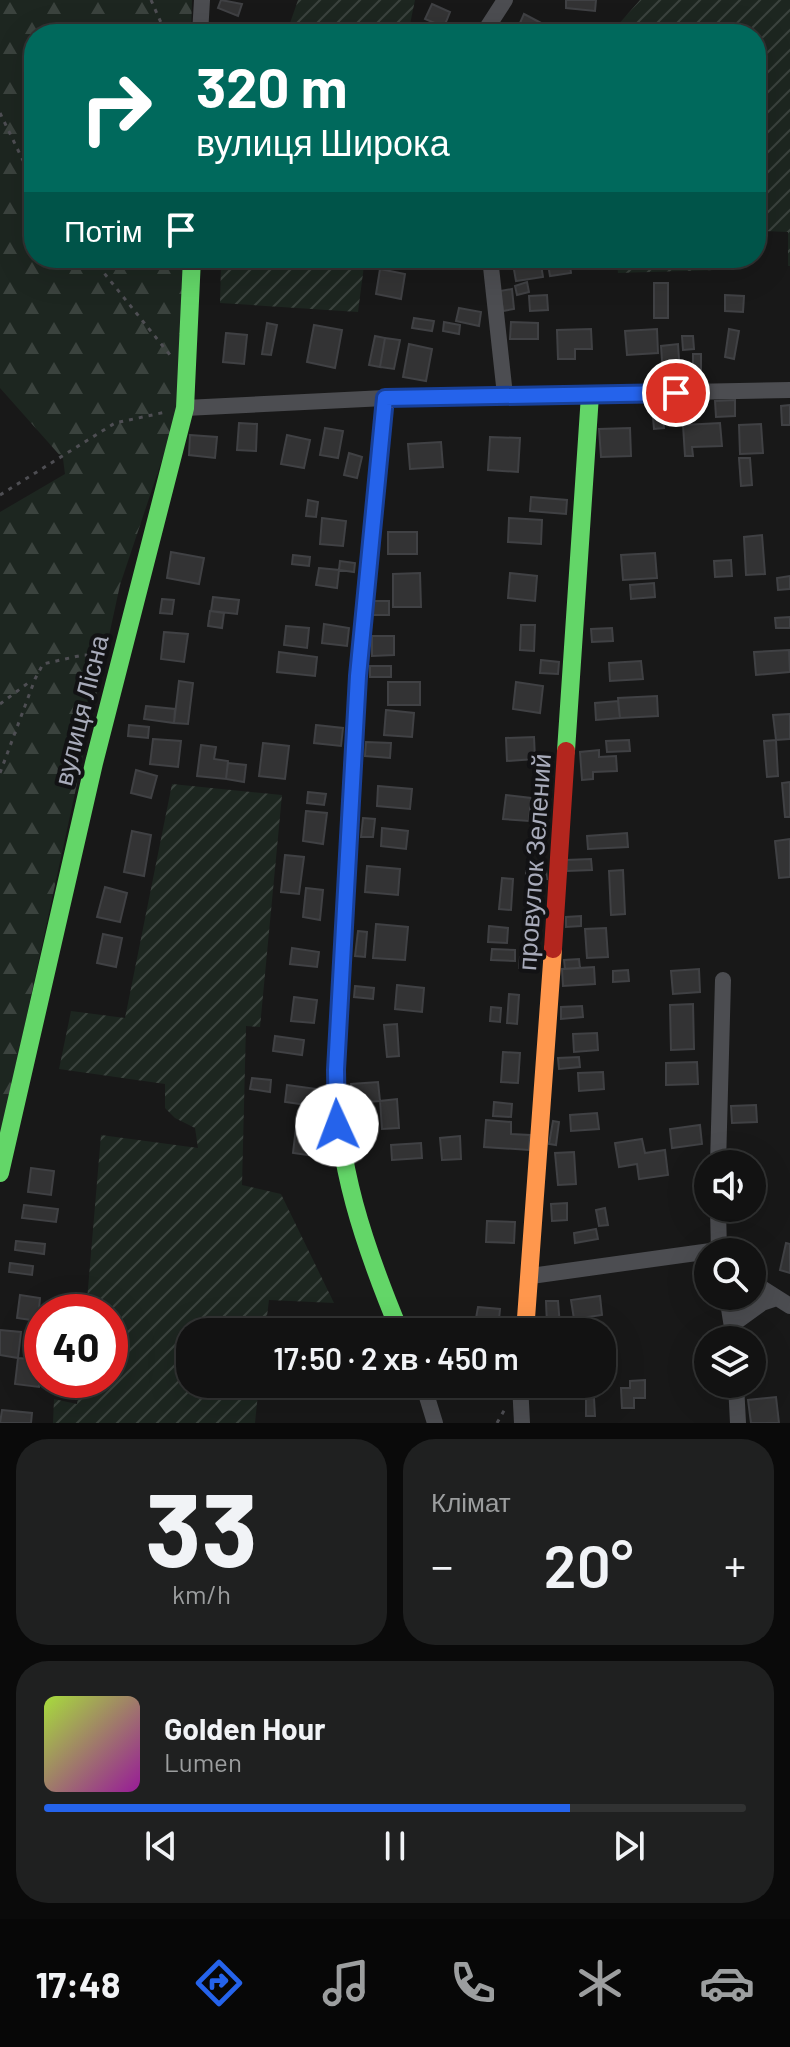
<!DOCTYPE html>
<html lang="uk">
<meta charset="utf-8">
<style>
:root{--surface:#121212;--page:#1f2020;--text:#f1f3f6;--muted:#9c9e9f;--line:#313232;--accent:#2563eb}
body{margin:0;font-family:Barlow,sans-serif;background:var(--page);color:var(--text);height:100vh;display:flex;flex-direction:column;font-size:30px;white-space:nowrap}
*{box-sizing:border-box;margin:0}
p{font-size:26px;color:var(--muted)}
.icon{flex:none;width:44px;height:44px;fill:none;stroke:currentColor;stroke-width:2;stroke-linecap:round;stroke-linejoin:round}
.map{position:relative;height:1423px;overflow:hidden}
.panel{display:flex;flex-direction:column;gap:16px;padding:16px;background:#0a0a0a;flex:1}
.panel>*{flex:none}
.banner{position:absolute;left:24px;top:24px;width:742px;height:244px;border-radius:32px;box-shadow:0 8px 32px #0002,0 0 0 2px var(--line);background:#00695c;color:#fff;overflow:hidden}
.buttons{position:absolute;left:694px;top:1150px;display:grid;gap:16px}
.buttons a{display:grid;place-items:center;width:72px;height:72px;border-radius:50%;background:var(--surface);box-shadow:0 8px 32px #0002,0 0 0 2px var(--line);font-size:40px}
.speed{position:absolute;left:24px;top:1294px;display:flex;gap:16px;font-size:40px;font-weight:700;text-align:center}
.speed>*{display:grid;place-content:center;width:104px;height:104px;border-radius:50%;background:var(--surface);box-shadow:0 8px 32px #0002,0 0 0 2px var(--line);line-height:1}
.speed .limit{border:12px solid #d22;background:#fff;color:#111}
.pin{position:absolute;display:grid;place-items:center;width:68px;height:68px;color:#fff;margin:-34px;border:4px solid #fff;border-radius:50%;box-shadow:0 2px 8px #0007}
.me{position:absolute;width:88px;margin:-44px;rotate:358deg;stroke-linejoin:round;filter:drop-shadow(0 0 6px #0008)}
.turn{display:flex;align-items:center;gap:28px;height:168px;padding:0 40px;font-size:36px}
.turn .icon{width:104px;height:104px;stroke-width:2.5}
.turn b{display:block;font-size:56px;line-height:68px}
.then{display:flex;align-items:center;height:76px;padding:0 40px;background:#0003;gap:16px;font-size:30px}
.big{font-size:60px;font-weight:600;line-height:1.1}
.panel .card{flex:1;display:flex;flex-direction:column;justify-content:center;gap:12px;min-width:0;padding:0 28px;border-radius:32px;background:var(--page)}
.panel .dial{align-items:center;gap:0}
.dial b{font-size:104px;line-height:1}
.song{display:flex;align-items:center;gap:24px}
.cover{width:96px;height:96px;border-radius:12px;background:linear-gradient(135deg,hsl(80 70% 55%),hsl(300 70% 35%))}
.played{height:8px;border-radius:4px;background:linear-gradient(90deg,var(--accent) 75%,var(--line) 75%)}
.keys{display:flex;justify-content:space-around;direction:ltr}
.heat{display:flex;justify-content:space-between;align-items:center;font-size:44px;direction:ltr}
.panel .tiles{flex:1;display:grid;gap:16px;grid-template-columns:1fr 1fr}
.card:last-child{grid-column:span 2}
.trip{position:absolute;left:176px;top:1318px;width:440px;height:80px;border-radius:32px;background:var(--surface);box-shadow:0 8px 32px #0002,0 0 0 2px var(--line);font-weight:600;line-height:80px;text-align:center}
.tab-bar{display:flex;height:128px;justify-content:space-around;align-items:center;background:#070707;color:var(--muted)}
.tab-bar .icon{width:56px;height:56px}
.tab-bar .current{color:var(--accent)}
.tab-bar b{font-size:36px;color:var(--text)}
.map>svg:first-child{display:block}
</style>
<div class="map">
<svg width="790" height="1423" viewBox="0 0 790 1423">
<defs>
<pattern id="forest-firs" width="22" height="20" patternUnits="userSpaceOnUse" patternTransform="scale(2)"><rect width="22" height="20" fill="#1d2620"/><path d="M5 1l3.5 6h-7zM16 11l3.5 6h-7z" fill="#3b433e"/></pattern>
<pattern id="garden-furrows" width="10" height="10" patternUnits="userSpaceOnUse" patternTransform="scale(2)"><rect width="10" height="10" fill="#1d2620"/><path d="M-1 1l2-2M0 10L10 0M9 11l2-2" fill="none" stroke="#3b433e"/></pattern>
</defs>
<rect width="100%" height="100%" fill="#181818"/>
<path fill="url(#forest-firs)" d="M0 0H192L191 34H34V258H184L180 406 120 585 0 1139V512L65 474 63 459 0 388Z"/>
<path fill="url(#garden-furrows)" d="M298 0H415L408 34H304L289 26Z
M640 0H790V266H788V232L762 231 756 182V34H610Z
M250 258H365L358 312 220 303 221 264 247 266Z
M616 258H717V270L618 273Z
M172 784 282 795 260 1027 246 1026 242 1185 281 1194 334 1303 269 1300 265 1332H190V1384H259L255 1423H53L54 1399 77 1404 80 1380H110V1312H86L101 1135 198 1148 195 1128 175 1118 165 1108V1084L59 1069 71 1011 125 1018Z"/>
<path fill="#333334" stroke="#404144" stroke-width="2" d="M221 0 242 4 238 16 218 8Z
M566 0H596L595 11 566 8Z
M432 4 450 12 444 27 425 19Z
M524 14 545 25 540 34H515Z
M512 258H540L543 277 516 281Z
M547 258H569L571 273 550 276Z
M380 269 405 274 401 299 376 294Z
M527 282 529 292 517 295 515 286Z
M654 283H668V318H654Z
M512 289 514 309 503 311 500 291Z
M547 295 548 310 530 311 529 296Z
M725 295 744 296 743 312 725 311Z
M459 308 481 312 479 326 456 321Z
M414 318 434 321 432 331 412 328Z
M444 322 460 325 459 334 443 331Z
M511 322 538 323V339H510Z
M267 323 277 325 271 355 262 354Z
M314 325 342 330 335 368 307 362Z
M591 329 592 349H575V359H558L557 330Z
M657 329 658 353 627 355 625 331Z
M729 329 739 331 734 359 725 357Z
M226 333 247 335 244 364 223 362Z
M375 336 385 338 380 367 369 365Z
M682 336H693L694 349 683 350Z
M385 338 400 340 394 369 380 367Z
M409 344 432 349 426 381 403 377Z
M678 344 680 374 663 375 661 346Z
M693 354H701V370H693Z
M735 400V416L716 417 715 401Z
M790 405V425H782L781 406Z
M663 417 664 428 654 429 653 418Z
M239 423 257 424 256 451 237 450Z
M720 423 722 446 692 447 693 456H685L683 425Z
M761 424 763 453 740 454 739 425Z
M325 428 343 431 338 458 320 455Z
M630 428 631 456 601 457 599 429Z
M190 435 217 437 215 458 189 455Z
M287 435 310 440 304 468 281 464Z
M490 437 520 438 518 472 488 470Z
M441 442 443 467 410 469 408 444Z
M349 453 362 457 357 478 344 475Z
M739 458H750L752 485 741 486Z
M531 497 567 500 566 514 530 511Z
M308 500 318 502 316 517 306 516Z
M322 518 346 521 343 546 320 544Z
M509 518 542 520 541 544 508 542Z
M388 532H417V554H388Z
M762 535 765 574 746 575 744 537Z
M171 552 204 558 199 584 167 578Z
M655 553 657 578 623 580 621 555Z
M293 555 310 557 309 566 292 564Z
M731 560 732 576 715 577 714 561Z
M340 561 355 563 354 572 339 570Z
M319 568 339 570 337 588 316 585Z
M420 573 421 607H393V574Z
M510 573 537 576 535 601 508 598Z
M790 576V589L778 590 777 578Z
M654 583 655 597 631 599 630 585Z
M213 597 239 600 237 614 211 611Z
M162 599 174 600 172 614 160 613Z
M368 601H389V615H369Z
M210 611 224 613 222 628 208 626Z
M790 617V628H776L775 618Z
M324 624 349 628 347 646 322 643Z
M521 625H535L534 651 520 650Z
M286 626 309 628 307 648 284 645Z
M612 628 613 641 592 642 591 629Z
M164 632 188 634 184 662 161 659Z
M372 636H394V655L372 656Z
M789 650 790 672 756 675 754 652Z
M279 652 317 657 315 676 277 672Z
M541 660 559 662 558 674 540 673Z
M641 661 643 679 610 681 609 663Z
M370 666H391V677H370Z
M179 681 193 683 188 724 174 723Z
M388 682H420V705H388Z
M516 682 543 686 540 713 513 709Z
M657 696 658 716 620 718 618 698Z
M618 701 620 718 596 720 595 703Z
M146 706 175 709 174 723 144 719Z
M386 710 414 713 412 737 384 735Z
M790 714V739L776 740 773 715Z
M129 725 149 727 148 738 128 736Z
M316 725 343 728 341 746 314 743Z
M534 737 535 759 507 761 506 738Z
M153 739 181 741 178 767 150 764Z
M629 740 630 751 607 752 606 741Z
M776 740 778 776 767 777 764 741Z
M366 742 391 743 390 758 365 756Z
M263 743 289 746 285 779 259 776Z
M201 745 216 747 214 759 228 761 226 779 197 776Z
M599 750V757L616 756 617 771 593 772V779L582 780 580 752Z
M228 763 246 765 244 782 226 779Z
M136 770 157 776 151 798 131 793Z
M790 782V817H785L782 783Z
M378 786 412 789 410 809 377 806Z
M308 792 326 794 324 805 307 803Z
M506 795 531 798 529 821 503 819Z
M306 811 327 813 323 844 303 841Z
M363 818 375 819 373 837H361Z
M382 828 408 831 406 849 381 846Z
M132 831 151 835 144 876 124 872Z
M627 833 628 847 588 849 587 836Z
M790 839V877L779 878 775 841Z
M285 855 304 857 299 894 281 892Z
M591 859 592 870 567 871 566 860Z
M367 866 400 869 398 895 365 892Z
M546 870 547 879 526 880V871Z
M623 870 625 914 611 915 609 871Z
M502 878 513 879 511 910 499 909Z
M105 887 127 893 120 922 97 917Z
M306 888 323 890 320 920 303 917Z
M581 916V926L566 927V917Z
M376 924 408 927 405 960 373 958Z
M489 926 508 928 507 943 488 942Z
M606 928 608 957 587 958 585 929Z
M358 931 367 932 365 957 355 956Z
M103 934 122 938 116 967 97 963Z
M292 948 319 952 317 967 290 964Z
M492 949 515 950V961L491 960Z
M520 957 537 958V969L519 968Z
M579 959 580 968 565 969 564 960Z
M594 967 595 984 563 986 562 969Z
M699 969 700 992 673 994 671 971Z
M628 970 629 981 613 982V971Z
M397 985 424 988 422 1012 395 1009Z
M355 986 374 988 373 999 354 997Z
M509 994 519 995 517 1024 507 1023Z
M294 997 317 1000 314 1023 291 1021Z
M693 1004 694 1049 671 1050 670 1005Z
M582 1006 583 1017 561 1019V1007Z
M491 1007 501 1008 500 1022 490 1021Z
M397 1024 399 1056 387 1057 384 1025Z
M597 1033 598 1050 574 1052 573 1034Z
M275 1036 304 1040 302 1055 273 1051Z
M503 1052 520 1053 518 1083 501 1082Z
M579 1057 580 1067 559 1069 558 1058Z
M697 1062 698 1084 666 1085V1063Z
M603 1072 604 1089 579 1091 578 1073Z
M252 1078 271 1080 270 1092 250 1089Z
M378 1082 380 1101 352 1103 351 1084Z
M287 1085 317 1089 315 1106 285 1102Z
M397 1099 399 1128 382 1129 380 1101Z
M494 1102 512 1104 511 1117 493 1116Z
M756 1105 757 1122 732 1123 731 1106Z
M597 1113 599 1129 571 1131 570 1115Z
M486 1120 511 1122V1134L530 1135 529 1150 484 1147Z
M553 1121 559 1122 556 1145 549 1144Z
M700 1125 702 1144 672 1148 670 1129Z
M296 1128 318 1131 315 1156 293 1153Z
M460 1136 461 1159 442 1160 440 1138Z
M642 1139 645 1153 665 1150 668 1175 639 1179 637 1164 619 1167 615 1143Z
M421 1143 422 1158 392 1160 391 1145Z
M574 1152 576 1184 558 1185 555 1153Z
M759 1165 765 1192 752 1194V1166Z
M31 1168 54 1171 51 1195 28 1192Z
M567 1203V1220L552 1221 551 1204Z
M24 1205 58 1209 56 1222 22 1218Z
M605 1208 608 1225 599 1226 596 1210Z
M487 1221 515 1222 514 1243 486 1242Z
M596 1229 598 1239 575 1243 574 1233Z
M16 1241 45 1244 44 1254 15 1250Z
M786 1243 790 1244V1273L780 1270Z
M10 1263 33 1266 32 1275 9 1272Z
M20 1295 40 1298 38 1321 17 1318Z
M600 1296 602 1315 574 1319 571 1300Z
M546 1301H558L560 1326H547Z
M478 1307 500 1309 499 1320 476 1318Z
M295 1320 308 1322 307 1332H294Z
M313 1321 344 1324 343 1332H312Z
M481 1324 498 1326 497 1332H480Z
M0 1330 21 1332 18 1358 0 1355Z
M18 1358 41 1360 39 1387 15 1384Z
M645 1380V1398H634V1408H622L621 1388H630V1381Z
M297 1384H322L321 1393 297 1391Z
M776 1397 779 1423H751L748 1400Z
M594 1398 595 1416H586V1399Z
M2 1410 32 1413 31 1423H0Z"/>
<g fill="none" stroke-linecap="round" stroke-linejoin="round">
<path stroke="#4e4e53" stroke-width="3" stroke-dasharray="4 6" stroke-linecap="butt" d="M151 0 166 34
M0 113 34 183
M92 258 170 355
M0 495 115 423 166 412
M0 704 32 680
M0 773 35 679 43 664 83 655 104 656
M497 1423 505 1409"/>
<path stroke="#4c4d51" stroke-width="16" d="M200 34 202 0
M483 34 505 0
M490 258 505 395
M185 408 385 398 790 390
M718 1164 723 980
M718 1208 719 1252
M531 1276 718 1250 721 1252
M752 1282 790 1306
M727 1296 734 1340
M733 1324 762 1303 777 1298
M423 1384 435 1423
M520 1384 522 1423
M736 1384 738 1423"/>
<path stroke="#63d668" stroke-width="18" d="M354 743 336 1070C335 1162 365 1248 400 1332
M566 751 590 395
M0 1173 94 763 185 408 192 258"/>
<path stroke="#ff974d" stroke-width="18" d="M354 743 358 676 385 398
M525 1332 553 949"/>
<path stroke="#b3261e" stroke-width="18" d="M553 949 566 751"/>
</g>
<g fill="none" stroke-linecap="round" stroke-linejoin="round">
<g stroke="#184099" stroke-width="20">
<path id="route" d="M337 1125 336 1070 358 676 385 398 676 393"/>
</g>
<use href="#route" stroke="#2563eb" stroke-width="14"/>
</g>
<g text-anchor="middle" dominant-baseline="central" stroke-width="8" stroke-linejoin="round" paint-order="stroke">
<g font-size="26" fill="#a8abba" stroke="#121214">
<text transform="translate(80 710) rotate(-76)">вулиця Лісна</text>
<text transform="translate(533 862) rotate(-86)">провулок Зелений</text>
</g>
</g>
</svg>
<div class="buttons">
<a><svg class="icon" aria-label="sound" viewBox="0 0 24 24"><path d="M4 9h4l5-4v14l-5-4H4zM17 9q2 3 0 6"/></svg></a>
<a><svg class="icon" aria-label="search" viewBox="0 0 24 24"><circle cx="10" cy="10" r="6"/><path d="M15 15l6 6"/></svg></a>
<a><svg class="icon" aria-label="layers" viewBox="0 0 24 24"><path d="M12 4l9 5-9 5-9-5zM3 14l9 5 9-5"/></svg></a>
</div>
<div class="speed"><div class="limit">40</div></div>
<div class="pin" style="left:676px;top:393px;background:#d93025"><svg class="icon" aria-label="arrive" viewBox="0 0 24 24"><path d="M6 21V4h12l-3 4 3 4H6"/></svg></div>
<svg class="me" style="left:337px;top:1125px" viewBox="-20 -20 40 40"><circle r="19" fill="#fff"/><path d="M0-13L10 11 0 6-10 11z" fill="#2563eb"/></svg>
<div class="trip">17:50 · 2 хв · 450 m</div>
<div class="banner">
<div class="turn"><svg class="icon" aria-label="right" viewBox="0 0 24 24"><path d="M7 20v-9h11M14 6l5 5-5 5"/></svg><div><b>320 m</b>вулиця Широка</div></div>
<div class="then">Потім<svg class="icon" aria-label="arrive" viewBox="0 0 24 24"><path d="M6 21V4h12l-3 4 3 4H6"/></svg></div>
</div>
</div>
<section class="panel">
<div class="tiles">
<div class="card dial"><b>33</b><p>km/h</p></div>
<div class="card"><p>Клімат</p>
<div class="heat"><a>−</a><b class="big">20°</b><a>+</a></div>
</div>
<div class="card">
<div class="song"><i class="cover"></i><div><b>Golden Hour</b><p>Lumen</p></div></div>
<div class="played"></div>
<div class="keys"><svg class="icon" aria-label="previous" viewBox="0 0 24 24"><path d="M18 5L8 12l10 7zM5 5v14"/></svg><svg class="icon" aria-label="pause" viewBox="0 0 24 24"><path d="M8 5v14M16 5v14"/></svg><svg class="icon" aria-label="next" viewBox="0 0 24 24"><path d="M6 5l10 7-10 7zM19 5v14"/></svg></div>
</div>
</div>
</section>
<nav class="tab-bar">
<b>17:48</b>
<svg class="icon current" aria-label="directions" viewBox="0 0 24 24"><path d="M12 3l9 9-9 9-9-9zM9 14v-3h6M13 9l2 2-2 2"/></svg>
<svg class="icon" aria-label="music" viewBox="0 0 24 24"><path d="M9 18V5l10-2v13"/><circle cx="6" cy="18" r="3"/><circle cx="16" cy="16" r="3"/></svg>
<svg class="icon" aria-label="phone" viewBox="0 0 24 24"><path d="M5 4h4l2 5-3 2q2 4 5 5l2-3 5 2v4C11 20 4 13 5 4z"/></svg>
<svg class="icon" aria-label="climate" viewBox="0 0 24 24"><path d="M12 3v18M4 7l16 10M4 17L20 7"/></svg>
<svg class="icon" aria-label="car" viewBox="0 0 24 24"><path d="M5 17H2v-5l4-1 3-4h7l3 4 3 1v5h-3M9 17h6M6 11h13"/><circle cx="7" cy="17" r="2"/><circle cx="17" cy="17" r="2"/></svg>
</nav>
